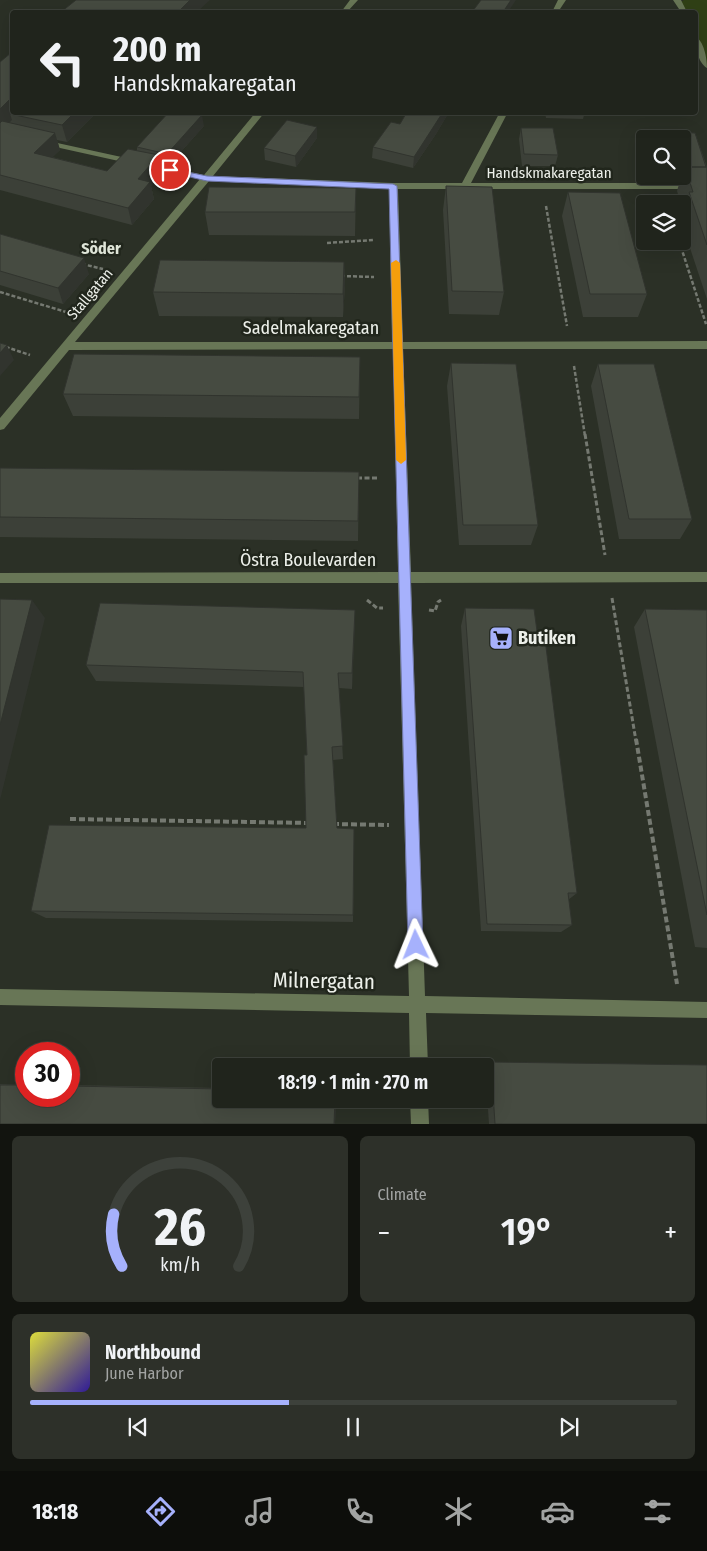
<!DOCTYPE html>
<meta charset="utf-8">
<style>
:root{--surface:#20241c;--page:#2d3029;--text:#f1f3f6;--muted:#a2a4a3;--line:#3d413b;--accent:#a6b1fc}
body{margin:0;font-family:"Fira Sans Condensed",sans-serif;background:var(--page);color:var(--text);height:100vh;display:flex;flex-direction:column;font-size:19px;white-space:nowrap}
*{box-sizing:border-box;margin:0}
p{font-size:16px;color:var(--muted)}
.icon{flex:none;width:28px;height:28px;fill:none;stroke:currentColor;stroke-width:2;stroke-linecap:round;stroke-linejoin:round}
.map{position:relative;height:1124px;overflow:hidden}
.side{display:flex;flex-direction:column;gap:12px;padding:12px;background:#12140f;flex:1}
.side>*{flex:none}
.banner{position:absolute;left:10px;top:10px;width:688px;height:105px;border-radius:5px;box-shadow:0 5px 20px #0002,0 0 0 1px var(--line);background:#20241c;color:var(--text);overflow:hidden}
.controls{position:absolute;left:636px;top:130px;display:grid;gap:10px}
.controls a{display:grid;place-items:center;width:55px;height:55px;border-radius:5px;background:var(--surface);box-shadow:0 5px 20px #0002,0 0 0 1px var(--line);font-size:25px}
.speed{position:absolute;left:15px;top:1042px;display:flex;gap:10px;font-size:25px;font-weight:700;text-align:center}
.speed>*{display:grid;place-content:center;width:65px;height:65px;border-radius:50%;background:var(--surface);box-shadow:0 5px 20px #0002,0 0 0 1px var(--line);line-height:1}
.speed .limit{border:8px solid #d22;background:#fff;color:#111}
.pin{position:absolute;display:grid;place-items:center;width:42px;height:42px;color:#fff;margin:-21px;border:2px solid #fff;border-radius:50%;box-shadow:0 1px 5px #0007}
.me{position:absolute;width:55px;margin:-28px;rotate:358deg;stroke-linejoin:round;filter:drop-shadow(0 0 4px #0008)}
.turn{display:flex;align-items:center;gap:18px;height:105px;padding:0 20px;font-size:22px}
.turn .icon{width:65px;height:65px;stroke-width:2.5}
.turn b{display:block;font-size:35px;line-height:42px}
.big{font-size:38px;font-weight:600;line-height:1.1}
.side .tile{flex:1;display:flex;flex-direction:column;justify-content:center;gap:8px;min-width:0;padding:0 18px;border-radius:8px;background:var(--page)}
.side .dial{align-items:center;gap:0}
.dial svg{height:130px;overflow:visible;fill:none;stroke:var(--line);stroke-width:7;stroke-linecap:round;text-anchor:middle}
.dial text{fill:var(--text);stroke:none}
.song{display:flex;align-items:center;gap:15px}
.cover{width:60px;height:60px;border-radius:8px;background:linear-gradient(135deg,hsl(60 70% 55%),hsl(250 70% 35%))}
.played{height:5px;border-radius:2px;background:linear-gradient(90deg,var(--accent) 40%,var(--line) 40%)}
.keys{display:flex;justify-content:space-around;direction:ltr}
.heat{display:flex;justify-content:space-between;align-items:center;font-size:28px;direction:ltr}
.side .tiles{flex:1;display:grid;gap:12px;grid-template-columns:1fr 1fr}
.tile:last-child{grid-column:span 2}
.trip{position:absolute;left:212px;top:1058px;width:282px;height:50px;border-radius:5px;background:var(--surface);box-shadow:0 5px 20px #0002,0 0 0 1px var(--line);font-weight:600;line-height:50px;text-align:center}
.menu{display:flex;height:80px;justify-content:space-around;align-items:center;background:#0d0e0b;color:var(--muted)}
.menu .icon{width:35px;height:35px}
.menu .current{color:var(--accent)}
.menu b{font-size:22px;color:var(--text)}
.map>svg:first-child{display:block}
</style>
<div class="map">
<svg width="707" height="1124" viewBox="0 0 707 1124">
<rect width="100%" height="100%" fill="#2b3026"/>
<path fill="#304016" d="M684 0H707V66L695 38V12H684L680 3Z"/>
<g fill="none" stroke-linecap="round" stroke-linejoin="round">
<path stroke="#757971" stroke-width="2.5" stroke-dasharray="4 2" stroke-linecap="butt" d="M546 206 567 326
M679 241 706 324
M327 243 374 240
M82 264 103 269
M341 276 374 277
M0 292 66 312
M0 345 30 355
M574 366 585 436"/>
<path stroke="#757971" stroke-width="3" stroke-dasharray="5 2.5" stroke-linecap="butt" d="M585 434 605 555
M357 478H379
M612 598 636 741
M367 600 377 608H383
M429 610 435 611 438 602 441 600"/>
<path stroke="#757971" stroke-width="4" stroke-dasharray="6 3" stroke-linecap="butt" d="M636 739 677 984
M70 819 309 823
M333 824 389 825"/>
<path fill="#687656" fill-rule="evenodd" d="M350 0H358L347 12H341Z
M558 0H566L558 12H552Z
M673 0H681L687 12H681Z
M695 36C704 41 707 58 707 68 698 63 695 46 695 36Z
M256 112H265L213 176 393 183H462L500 112H508L471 183H707V189H398L403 342 707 341V349H403L411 572H707V582L411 583 425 996 707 1002V1018L426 1013 428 1066H410L409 1013 0 1005V989L409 996 398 583H0V573L398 572 393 349 69 350 4 429 0 430V418L200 179 42 144 38 141 39 139 204 175ZM209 181 389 189 392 342H75Z
M410 1099H428L429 1124H411Z"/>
</g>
<path fill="#3c4038" d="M0 62 12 112H97L67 142 57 140 60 150 52 157 107 171 137 151V147L204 126 169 165 161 163 163 173 151 186 154 199 132 225 0 190Z
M407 112H449L436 134 413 168 372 158 373 147 400 124Z
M545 112H585L583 119 546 118Z
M521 128 558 155 555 166H522L519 139Z
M666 132 695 133 707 167V299L682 224V204H681L677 191 680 181H674L672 176H682V139H664Z
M317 138 296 167 265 160 264 148Z
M446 186 504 292 499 315 449 314 443 210Z
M356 188 355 236 209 235 205 212Z
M568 192 647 294 638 317H583L562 216Z
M0 234 89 274 63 304 0 285Z
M344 262 345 285 343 317 159 316 153 292Z
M360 357 359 419 73 416 63 394Z
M451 363 538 525 531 545H459L447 386Z
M598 364 692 519 680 539H619L591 386Z
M0 468 359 472 358 541 0 537Z
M465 608 537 631 577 893 568 900 572 925 561 932 481 931 461 626Z
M645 609 707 610V948L695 947 634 627Z
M355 610 352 689 339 688 343 759 333 760 337 828 354 829 353 922 46 918 31 911 306 828 307 755 304 687 96 681 86 665Z
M491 1062 707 1124H489L486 1079V1066H485V1063Z
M0 1084 26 1085V1096H69V1085L221 1088V1099H336L335 1124H0Z"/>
<path fill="#31342e" d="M190 0H210L197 12H178Z
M511 0H516L508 12H503Z
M12 97V112L10 114 12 120 0 132V109Z
M75 112H97L67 142 62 125Z
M443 112H449L436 134 413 168 414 157Z
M202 115 204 126 169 165 167 154Z
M317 127V138L296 167 295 156Z
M55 133 60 150 40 170 34 153Z
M159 155 163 173 151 186 154 199 132 225 128 208 138 179Z
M84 258 89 274 63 304 58 288Z
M344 262 345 285 343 317V294Z
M7 345 14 360 0 376V353Z
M32 600 45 618 0 800V725Z
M355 610V628L352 689V673Z
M335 1099H336L335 1124H334Z"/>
<path fill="#464b41" stroke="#31342e" d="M76 0H190L178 12H61Z
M481 0H511L503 12H472Z
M12 52V97L0 109V62Z
M12 111V112H75L62 125 10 114Z
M169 112H193L202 115 167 154 137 147Z
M407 112H443L414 157 373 147 391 122 400 124Z
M287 120 317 127 295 156 264 148Z
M2 121 55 133 34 153 107 171 128 149 159 155 138 179 150 182 128 208 0 175V123Z
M521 128H553L558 155 524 154Z
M666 132 695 133 706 167H685L684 170H682V139H668Z
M685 167H707V245L689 192H693Z
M446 186 492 187 504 292 452 291Z
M209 187 356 188 355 212H205Z
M568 192 620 193 647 294H590Z
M0 234 84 258 58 288 0 271Z
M160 260 344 262 343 294 153 292Z
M0 343 7 345 0 353Z
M74 354 360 357 359 397 63 394Z
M451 363 516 364 538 525H463Z
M598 364H654L692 519H629Z
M0 468 359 472 358 521 0 517Z
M0 599 32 600 0 725Z
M100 603 355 610 352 673H338L343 746 332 747 337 828 354 829 353 915 31 911 49 825 306 828 304 755H307L303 672 86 665Z
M465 608 534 609 537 631H544L577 893H568L572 925 487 924Z
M645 609 707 610V915Z
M491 1062 707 1065V1124H495Z
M0 1085H26V1096H69V1086L221 1089V1099H335L334 1124H0Z"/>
<path fill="#a6b1fc" stroke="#6c73a4" d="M168 168 207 176 393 184 397 186 423 945 421 950 416 952 410 950 408 945 389 189 207 181 168 172Z"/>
<path fill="#f59e0b" d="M396 260 400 263 406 460 401 464 396 460 391 263Z"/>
<defs>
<g id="supermarket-square" transform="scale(1.25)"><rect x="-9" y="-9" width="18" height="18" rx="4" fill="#a6b1fc" stroke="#21261c"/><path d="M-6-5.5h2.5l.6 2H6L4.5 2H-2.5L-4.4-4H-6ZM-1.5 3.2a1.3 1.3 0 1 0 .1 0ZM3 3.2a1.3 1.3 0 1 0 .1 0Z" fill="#111"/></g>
</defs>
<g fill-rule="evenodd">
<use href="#supermarket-square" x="501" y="638"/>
</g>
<g text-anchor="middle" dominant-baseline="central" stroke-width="5" stroke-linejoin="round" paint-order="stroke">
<g font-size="15" fill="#edf0ea" stroke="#21261c">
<text x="549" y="173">Handskmakaregatan</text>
<text transform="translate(90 294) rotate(-50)">Stallgatan</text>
</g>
<g font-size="16" font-weight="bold" fill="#dfe5d8" stroke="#21261c">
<text x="101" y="248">Söder</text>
</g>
<g font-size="18" fill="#edf0ea" stroke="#21261c">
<text x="311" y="328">Sadelmakaregatan</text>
<text x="308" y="560">Östra Boulevarden</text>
</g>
<g font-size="18" font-weight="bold" fill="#edf0ea" stroke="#21261c" text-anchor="start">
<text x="518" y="638">Butiken</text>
</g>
<g font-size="21" fill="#edf0ea" stroke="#21261c">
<text transform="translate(324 981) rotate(1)">Milnergatan</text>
</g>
</g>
</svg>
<div class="controls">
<a><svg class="icon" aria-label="search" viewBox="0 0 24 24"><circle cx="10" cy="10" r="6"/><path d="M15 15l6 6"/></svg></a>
<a><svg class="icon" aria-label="layers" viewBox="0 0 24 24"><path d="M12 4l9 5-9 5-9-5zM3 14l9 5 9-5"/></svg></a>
</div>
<div class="speed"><div class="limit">30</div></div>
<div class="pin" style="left:170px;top:170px;background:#d93025"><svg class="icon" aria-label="arrive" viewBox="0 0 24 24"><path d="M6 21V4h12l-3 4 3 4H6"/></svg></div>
<svg class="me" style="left:416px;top:945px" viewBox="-20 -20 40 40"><path d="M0-17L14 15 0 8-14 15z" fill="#a6b1fc" stroke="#fff" stroke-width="4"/></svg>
<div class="trip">18:19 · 1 min · 270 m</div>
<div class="banner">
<div class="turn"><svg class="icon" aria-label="left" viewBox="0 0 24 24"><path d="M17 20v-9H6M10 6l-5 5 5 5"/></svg><div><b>200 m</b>Handskmakaregatan</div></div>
</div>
</div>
<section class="side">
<div class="tiles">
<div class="tile dial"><svg viewBox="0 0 100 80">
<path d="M14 69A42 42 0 1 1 86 69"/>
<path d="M14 69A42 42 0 0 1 9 37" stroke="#a6b1fc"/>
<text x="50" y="56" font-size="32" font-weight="700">26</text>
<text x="50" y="72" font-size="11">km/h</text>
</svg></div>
<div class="tile"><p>Climate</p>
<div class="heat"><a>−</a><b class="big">19°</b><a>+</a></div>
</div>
<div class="tile">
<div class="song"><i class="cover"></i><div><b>Northbound</b><p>June Harbor</p></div></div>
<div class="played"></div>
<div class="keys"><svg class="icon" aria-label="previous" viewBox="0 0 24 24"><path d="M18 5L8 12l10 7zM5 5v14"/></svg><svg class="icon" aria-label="pause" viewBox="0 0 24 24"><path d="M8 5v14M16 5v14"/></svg><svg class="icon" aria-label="next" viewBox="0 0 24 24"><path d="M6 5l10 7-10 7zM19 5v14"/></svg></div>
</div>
</div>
</section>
<nav class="menu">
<b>18:18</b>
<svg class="icon current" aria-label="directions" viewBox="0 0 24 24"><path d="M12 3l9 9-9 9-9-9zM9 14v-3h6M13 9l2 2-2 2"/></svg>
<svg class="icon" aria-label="music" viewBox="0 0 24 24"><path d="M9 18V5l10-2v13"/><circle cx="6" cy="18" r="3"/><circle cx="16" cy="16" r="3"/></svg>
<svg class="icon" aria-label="phone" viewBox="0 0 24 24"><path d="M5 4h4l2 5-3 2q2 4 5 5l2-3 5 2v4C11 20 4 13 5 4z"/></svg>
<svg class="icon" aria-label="climate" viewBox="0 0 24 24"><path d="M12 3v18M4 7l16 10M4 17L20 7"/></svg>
<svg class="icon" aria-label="car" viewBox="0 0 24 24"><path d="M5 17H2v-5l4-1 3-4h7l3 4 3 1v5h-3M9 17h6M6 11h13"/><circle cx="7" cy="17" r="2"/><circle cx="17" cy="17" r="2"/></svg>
<svg class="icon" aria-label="filters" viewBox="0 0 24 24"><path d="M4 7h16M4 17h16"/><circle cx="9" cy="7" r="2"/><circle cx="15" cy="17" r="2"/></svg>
</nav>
